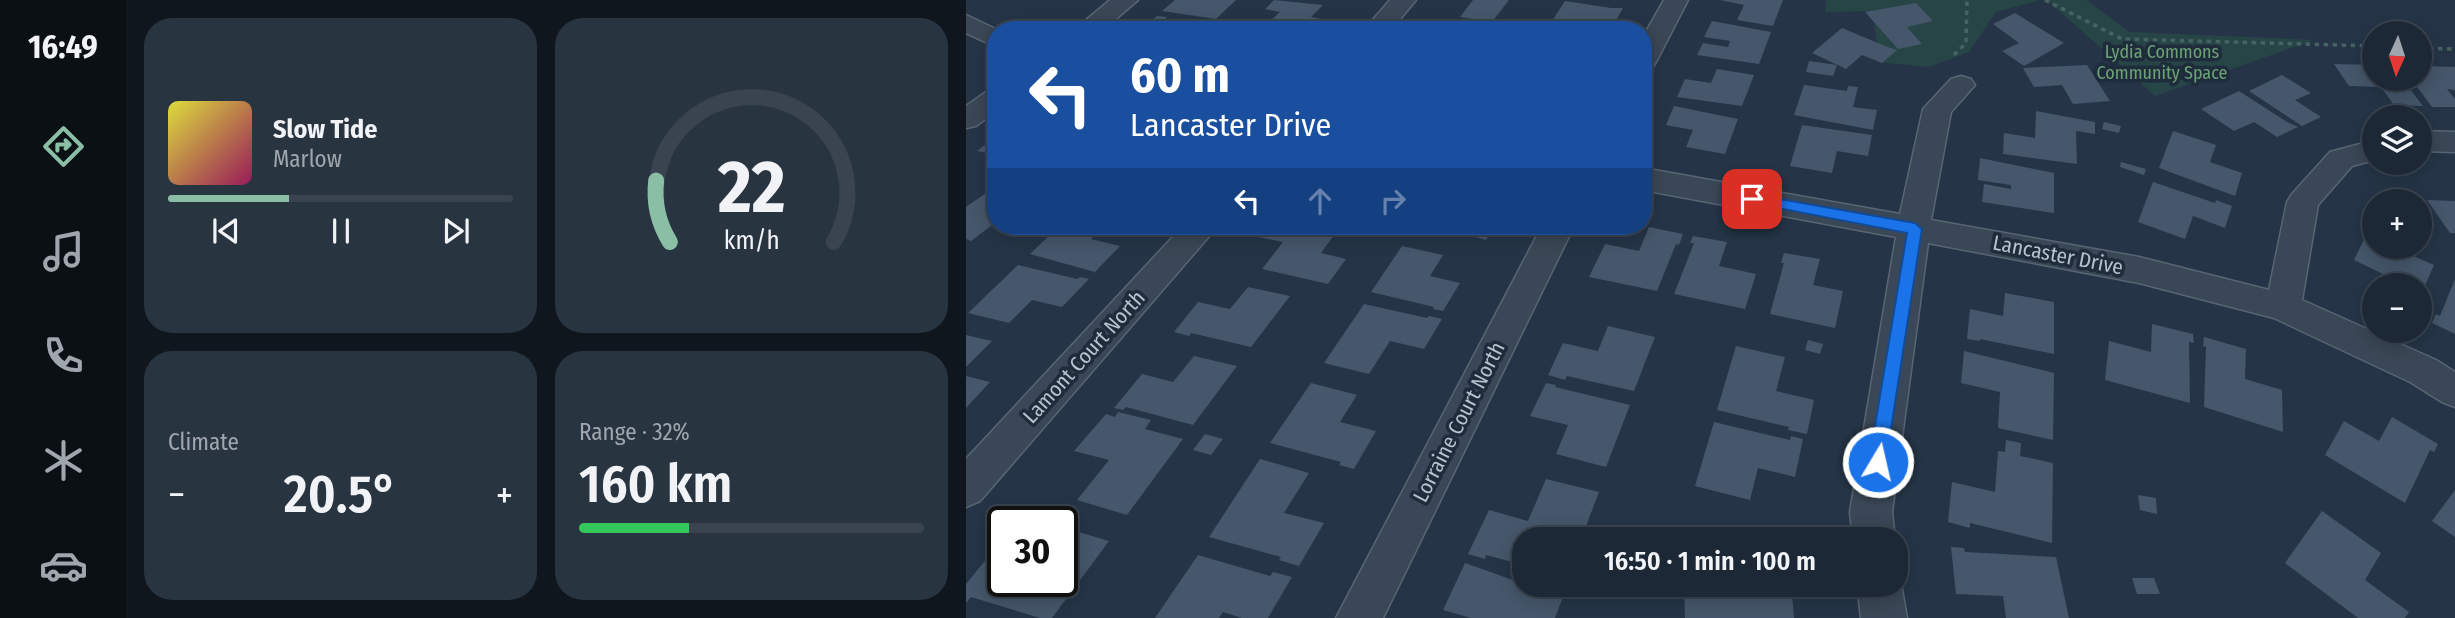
<!DOCTYPE html>
<meta charset="utf-8">
<style>
:root{--surface:#1c2835;--page:#293441;--text:#f1f3f6;--muted:#a0a6ad;--line:#3a4450;--accent:#8abfa5}
body{margin:0;font-family:"Fira Sans Condensed",sans-serif;background:var(--page);color:var(--text);height:100vh;display:flex;flex-direction:column;font-size:26px;white-space:nowrap}
*{box-sizing:border-box;margin:0}
p{font-size:23px;color:var(--muted)}
.icon{flex:none;width:38px;height:38px;fill:none;stroke:currentColor;stroke-width:2;stroke-linecap:round;stroke-linejoin:round}
.map{position:relative;flex:1;overflow:hidden}
.panel{display:flex;flex-direction:column;gap:18px;padding:18px;background:#0f161d;width:840px}
.panel>*{flex:none}
.banner{position:absolute;left:21px;top:21px;width:665px;height:214px;border-radius:28px;box-shadow:0 4px 18px #0003,0 0 0 2px var(--line);background:#1a4fa0;color:#fff;overflow:hidden}
.needle{width:46px;rotate:183deg}
.tools{position:absolute;left:1396px;top:21px;display:grid;gap:14px}
.tools a{display:grid;place-items:center;width:70px;height:70px;border-radius:50%;background:var(--surface);box-shadow:0 4px 18px #0003,0 0 0 2px var(--line);font-size:35px}
.speed{position:absolute;left:21px;top:506px;display:flex;gap:14px;font-size:35px;font-weight:700;text-align:center}
.speed>*{display:grid;place-content:center;width:91px;height:91px;border-radius:50%;background:var(--surface);box-shadow:0 4px 18px #0003,0 0 0 2px var(--line);line-height:1}
.speed .limit{border:4px solid #111;border-radius:10px;background:#fff;color:#111}
.pin{position:absolute;display:grid;place-items:center;width:60px;height:60px;color:#fff;margin:-30px;border-radius:14px;box-shadow:0 4px 10px #0006}
.me{position:absolute;width:77px;margin:-38px;rotate:9deg;stroke-linejoin:round;filter:drop-shadow(0 0 5px #0008)}
.turn{display:flex;align-items:center;gap:24px;height:147px;padding:0 28px;font-size:32px}
.turn .icon{width:91px;height:91px;stroke-width:2.5}
.turn b{display:block;font-size:49px;line-height:60px}
.lanes{display:flex;align-items:center;height:66px;padding:0 28px;background:#0003;justify-content:center;gap:35px;direction:ltr}
.lanes .off{opacity:.35}
.big{font-size:52px;font-weight:600;line-height:1.1}
.panel .widget{flex:1;display:flex;flex-direction:column;justify-content:center;gap:10px;min-width:0;padding:0 24px;border-radius:28px;background:var(--page)}
.panel .dial{align-items:center;gap:0}
.dial svg{height:182px;overflow:visible;fill:none;stroke:var(--line);stroke-width:7;stroke-linecap:round;text-anchor:middle}
.dial text{fill:var(--text);stroke:none}
.song{display:flex;align-items:center;gap:21px}
.cover{width:84px;height:84px;border-radius:10px;background:linear-gradient(135deg,hsl(60 70% 55%),hsl(330 70% 35%))}
.played{height:7px;border-radius:4px;background:linear-gradient(90deg,var(--accent) 35%,var(--line) 35%)}
.keys{display:flex;justify-content:space-around;direction:ltr}
.heat{display:flex;justify-content:space-between;align-items:center;font-size:38px;direction:ltr}
.charge{height:10px;border-radius:5px;background:linear-gradient(90deg,#34c759 32%,var(--line) 0)}
.panel .tiles{flex:1;display:grid;gap:18px;grid-template-columns:repeat(2,1fr)}
.trip{position:absolute;left:546px;top:527px;width:396px;height:70px;border-radius:28px;background:var(--surface);box-shadow:0 4px 18px #0003,0 0 0 2px var(--line);font-weight:600;line-height:70px;text-align:center}
main{display:flex;flex:1;min-height:0}
.tabs{display:flex;flex-direction:column;width:126px;justify-content:space-around;align-items:center;background:#0b1015;color:var(--muted)}
.tabs .icon{width:49px;height:49px}
.tabs .current{color:var(--accent)}
.tabs b{font-size:32px;color:var(--text)}
.map>svg:first-child{display:block}
</style>
<main>
<nav class="tabs">
<b>16:49</b>
<svg class="icon current" aria-label="directions" viewBox="0 0 24 24"><path d="M12 3l9 9-9 9-9-9zM9 14v-3h6M13 9l2 2-2 2"/></svg>
<svg class="icon" aria-label="music" viewBox="0 0 24 24"><path d="M9 18V5l10-2v13"/><circle cx="6" cy="18" r="3"/><circle cx="16" cy="16" r="3"/></svg>
<svg class="icon" aria-label="phone" viewBox="0 0 24 24"><path d="M5 4h4l2 5-3 2q2 4 5 5l2-3 5 2v4C11 20 4 13 5 4z"/></svg>
<svg class="icon" aria-label="climate" viewBox="0 0 24 24"><path d="M12 3v18M4 7l16 10M4 17L20 7"/></svg>
<svg class="icon" aria-label="car" viewBox="0 0 24 24"><path d="M5 17H2v-5l4-1 3-4h7l3 4 3 1v5h-3M9 17h6M6 11h13"/><circle cx="7" cy="17" r="2"/><circle cx="17" cy="17" r="2"/></svg>
</nav>
<section class="panel">
<div class="tiles">
<div class="widget">
<div class="song"><i class="cover"></i><div><b>Slow Tide</b><p>Marlow</p></div></div>
<div class="played"></div>
<div class="keys"><svg class="icon" aria-label="previous" viewBox="0 0 24 24"><path d="M18 5L8 12l10 7zM5 5v14"/></svg><svg class="icon" aria-label="pause" viewBox="0 0 24 24"><path d="M8 5v14M16 5v14"/></svg><svg class="icon" aria-label="next" viewBox="0 0 24 24"><path d="M6 5l10 7-10 7zM19 5v14"/></svg></div>
</div>
<div class="widget dial"><svg viewBox="0 0 100 80">
<path d="M14 69A42 42 0 1 1 86 69"/>
<path d="M14 69A42 42 0 0 1 8 42" stroke="#8abfa5"/>
<text x="50" y="56" font-size="32" font-weight="700">22</text>
<text x="50" y="72" font-size="11">km/h</text>
</svg></div>
<div class="widget"><p>Climate</p>
<div class="heat"><a>−</a><b class="big">20.5°</b><a>+</a></div>
</div>
<div class="widget"><p>Range · 32%</p><b class="big">160 km</b><div class="charge"></div></div>
</div>
</section>
<div class="map">
<svg width="1489" height="618" viewBox="0 0 1489 618">
<rect width="100%" height="100%" fill="#253547"/>
<path fill="#274547" d="M860 0H1074L1030 12 1003 52 963 67 913 62 907 11 859 12Z
M1081 0H1120L1164 32 1348 40 1189 96Z"/>
<path fill="#46576b" d="M209 0H270L250 19 196 11Z
M308 0 357 5 345 17 366 21 357 30H321L299 26 314 12 299 9Z
M507 0H543L526 22 494 17Z
M754 0H817L807 26 771 20 778 5Z
M599 1 645 8H657L648 24 623 20 617 30 582 27Z
M950 3 967 21 941 27 956 44 932 49 899 12Z
M1049 13 1098 43 1058 66 1036 51 1053 43 1027 24Z
M191 16 201 17 199 19 242 26 238 30H174Z
M746 21 805 32 793 64 731 55 737 43 762 47 764 41 738 37Z
M489 23 521 28V30H484Z
M876 28 919 46 931 50 916 63 896 55 880 69 846 53Z
M843 61 871 65 867 76 840 72Z
M1368 64 1409 65V79H1436L1457 106 1428 105 1415 87 1383 86Z
M1121 65 1144 101 1107 104 1096 85 1068 87 1057 68Z
M1454 66 1489 67V90L1481 89 1489 99V107H1466L1445 79H1454Z
M751 69 788 75 776 106 711 97 719 79 745 83Z
M1316 75 1345 93 1329 100 1355 117 1336 126 1283 91Z
M838 85 881 91 882 86 892 87 887 107 911 110 907 130 828 115Z
M1273 91 1321 122 1332 127 1311 137 1288 122 1268 131 1235 109Z
M708 106 772 119 759 154 720 147 727 130 700 125Z
M1070 111 1129 122V134L1110 131 1111 164 1037 154 1038 133 1069 138Z
M1138 122 1155 126 1153 133 1136 129Z
M836 125 906 135 902 156 871 151 866 173 824 166Z
M1207 131 1250 145 1244 162 1276 173 1269 196 1193 168Z
M30 136V155L11 151Z
M1014 158 1088 173V213L1016 202 1018 184 1045 189V185L1012 180Z
M1155 162 1180 169 1178 175 1154 167Z
M1187 182 1249 203 1250 200 1266 206 1259 228 1227 216 1219 239 1172 222Z
M30 186V222L5 241 0 239V207Z
M1461 200 1489 201V233H1484Z
M93 226H138L125 239 154 246 129 272 64 254Z
M295 226 374 227 355 253 380 259 362 284 296 269 317 242 287 236Z
M471 226H529L520 240Z
M683 227 717 234 713 245 710 244 691 291 623 277 639 244 673 251Z
M1400 235 1409 239V247H1427L1468 265 1454 297V285H1414L1419 275 1388 260Z
M727 236 761 242 753 266 790 274 779 309 708 294 728 243H724Z
M436 246 477 255 464 276 494 283 477 311 467 309 468 307 405 292Z
M818 253 854 259 847 285 877 291 869 328 804 314 818 263H815Z
M52 265 111 279 114 277 123 279 96 307 66 300 43 323 2 313Z
M1489 279V334L1466 323 1470 314 1474 316Z
M282 287 324 296 285 347 225 333 223 336 208 332 232 302 264 309Z
M1039 293 1088 302V354L1014 339V341L1001 339 1004 309 1037 316Z
M398 304 461 318 463 316 476 319 458 349 424 341 403 374 358 363Z
M1186 324 1227 334 1228 343 1223 342 1224 403 1139 380 1143 341 1185 352Z
M642 326 689 337 668 391 601 376 599 380 582 375 597 343 632 351Z
M0 335 26 341 0 367Z
M1238 337 1280 349 1279 379 1316 390 1317 432 1238 407 1240 347 1237 346Z
M842 340 857 344 854 354 839 350Z
M770 346 819 357 810 391 848 400 841 434 822 430 823 427 751 410Z
M998 351 1088 373 1087 440 1032 428 1034 392 995 383Z
M228 356 271 366 227 425 160 407 157 410 148 408 176 374 207 382Z
M0 376 24 382 0 408Z
M345 383 391 395 374 422 410 431 388 469 373 465 375 462 304 443Z
M580 383 590 385 589 387 664 405 640 467 590 454 602 425 564 416Z
M152 412 185 420 179 429 217 439 161 515 111 500 143 460 108 451 140 414 149 417Z
M1426 417 1472 444 1468 452 1464 450 1439 503 1359 455 1378 421 1413 441Z
M748 422 824 440 825 436 837 439 829 477 792 468 784 500 729 486Z
M239 434 257 439 245 455 227 450Z
M1040 440 1055 443 1054 456 1087 463 1086 543 1004 523V528L982 522 986 482 1029 492 1032 451 1039 452Z
M294 459 343 473 318 513 358 523 333 566 313 560 315 557 243 537Z
M580 479 633 492 615 539H558V565L520 555 519 559 502 554 523 510 562 521Z
M1489 490V537L1466 521Z
M1172 495 1190 498 1191 514 1174 510Z
M1356 511 1415 553 1399 580 1443 612 1439 618H1392L1319 563Z
M96 527 143 541 86 618H74L5 597 0 603V584L27 551 37 554V581H96Z
M985 547 998 548 999 552 1090 557 1103 618H1040L1037 596 990 594Z
M232 555 304 576 307 572 326 577 302 618H276L257 612 253 618H189Z
M499 563 558 584 598 594 589 618H505L477 610Z
M1166 578H1188L1194 594H1171Z
M718 584H780V596L826 595 828 618H719Z"/>
<g fill="none" stroke-linecap="round" stroke-linejoin="round">
<g stroke="#586573" stroke-width="3">
<path id="minor" d="M144 0H172L137 30H108Z
M424 0H450L425 30H398Z
M698 0H722L690 62 686 68 677 70V37Z
M0 15 32 30H30V47L0 33Z
M995 76 1005 79 1009 85 985 112 965 220 1173 257 1303 290 1321 202 1326 194 1364 152 1409 140V160L1386 166 1352 205 1336 300 1470 360 1489 372V407L1476 402 1444 382 1308 318 1173 283 962 243 926 512 929 539H887L884 512 930 237 677 190V168L934 214 957 109 985 79Z
M30 89V111L10 126 0 128V106L20 92Z
M1454 131 1489 132V152L1454 151Z
M217 226H252L14 501 0 507V459Z
M576 226H608L417 618H370Z
M929 570 935 584 941 618H895L891 584H929Z"/>
</g>
<path stroke="#466263" stroke-width="3.5" stroke-dasharray="4.5 4.5" stroke-linecap="butt" d="M1079 0 1156 39 1409 46
M1454 48 1489 49
M988 55 1000 43 1001 0"/>
<use href="#minor" fill="#3a4756" fill-rule="evenodd"/>
</g>
<path fill="#1a73e8" stroke="#114b97" stroke-width="2" d="M786 194 949 223 956 229 919 468 912 470 906 468 903 462 941 233 781 202 779 199Z"/>
<g text-anchor="middle" dominant-baseline="central" stroke-width="7" stroke-linejoin="round" paint-order="stroke">
<g font-size="18" fill="#6ca276" stroke="#1e2c3b">
<text x="1196" y="52">Lydia Commons<tspan x="1196" dy="21">Community Space</tspan></text>
</g>
<g font-size="21" fill="#b8c2cf" stroke="#1e2c3b">
<text transform="translate(1092 255) rotate(11)">Lancaster Drive</text>
<text transform="translate(118 357) rotate(-48)">Lamont Court North</text>
<text transform="translate(493 422) rotate(-63)">Lorraine Court North</text>
</g>
</g>
</svg>
<div class="tools">
<a><svg class="needle" viewBox="-14 -14 28 28"><path d="M0-13l5 13h-10z" fill="#e53935"/><path d="M0 13l5-13h-10z" fill="#a0a6ad"/></svg></a>
<a><svg class="icon" aria-label="layers" viewBox="0 0 24 24"><path d="M12 4l9 5-9 5-9-5zM3 14l9 5 9-5"/></svg></a>
<a>+</a>
<a>−</a>
</div>
<div class="speed"><div class="limit">30</div></div>
<div class="pin" style="left:786px;top:199px;background:#d93025"><svg class="icon" aria-label="arrive" viewBox="0 0 24 24"><path d="M6 21V4h12l-3 4 3 4H6"/></svg></div>
<svg class="me" style="left:912px;top:462px" viewBox="-20 -20 40 40"><circle r="17" fill="#1a73e8" stroke="#fff" stroke-width="3"/><path d="M0-11L8 9 0 5-8 9z" fill="#fff"/></svg>
<div class="trip">16:50 · 1 min · 100 m</div>
<div class="banner">
<div class="turn"><svg class="icon" aria-label="left" viewBox="0 0 24 24"><path d="M17 20v-9H6M10 6l-5 5 5 5"/></svg><div><b>60 m</b>Lancaster Drive</div></div>
<div class="lanes"><svg class="icon" aria-label="left" viewBox="0 0 24 24"><path d="M17 20v-9H6M10 6l-5 5 5 5"/></svg><svg class="icon off" aria-label="ahead" viewBox="0 0 24 24"><path d="M12 20V5M6 11l6-6 6 6"/></svg><svg class="icon off" aria-label="right" viewBox="0 0 24 24"><path d="M7 20v-9h11M14 6l5 5-5 5"/></svg></div>
</div>
</div>
</main>
